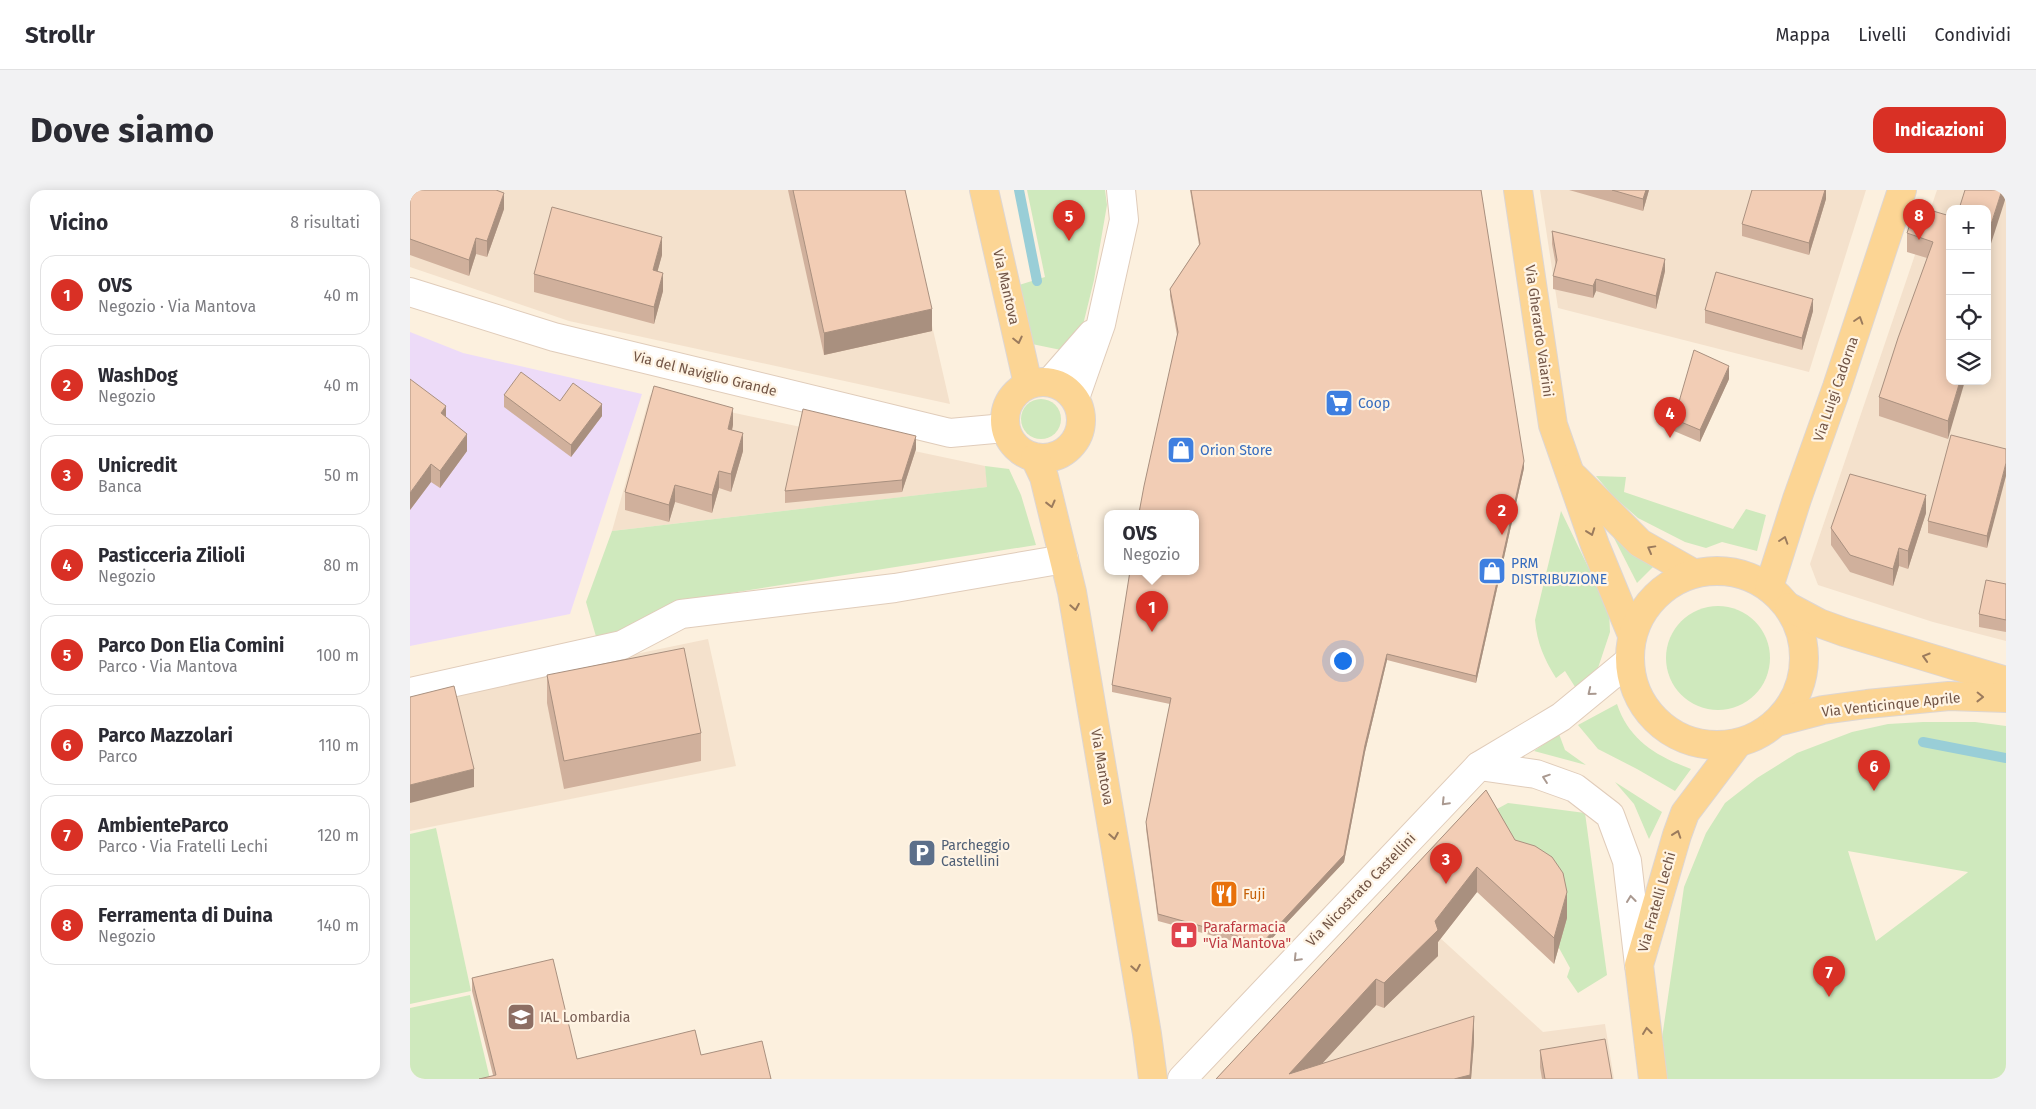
<!DOCTYPE html>
<html lang="it">
<meta charset="utf-8">
<style>
:root{--surface:#fff;--page:#f2f2f3;--text:#2b2b33;--muted:#7c7c81;--line:#e1e1e2;--accent:#d93025}
body{margin:0;font-family:"Fira Sans",sans-serif;background:var(--page);color:var(--text)}
.controls{position:absolute;right:15px;top:15px;display:grid;overflow:hidden;border-radius:10px;box-shadow:0 2px 12px #0003}
.controls button{width:45px;height:45px;display:grid;place-items:center;padding:0;border:0;border-bottom:1px solid var(--line);background:var(--surface);color:var(--text);font:25px sans-serif}
.you{position:absolute;left:932px;top:470px;width:18px;height:18px;margin:-12px;border:4px solid #fff;border-radius:50%;background:#1a73e8;box-shadow:0 0 0 8px #1a73e833}
.badge{display:grid;place-items:center;width:32px;height:32px;border-radius:50%;background:var(--accent);color:#fff;font-size:16px;font-weight:700}
.pin{position:absolute;translate:-50% -41px;filter:drop-shadow(0 1px 2px #0008)}
.pin::after{content:'';position:absolute;top:26px;width:18px;height:15px;background:inherit;clip-path:polygon(0 0,100% 0,50% 100%)}
.popup{position:absolute;left:694px;top:320px;width:95px;height:65px;box-sizing:border-box;display:grid;place-content:center;border-radius:10px;background:var(--surface);filter:drop-shadow(0 1px 4px #0005);font-size:16px;white-space:nowrap;color:var(--muted)}
.popup b{font-size:19px;color:var(--text)}
.popup::after{content:'';position:absolute;left:50%;top:100%;margin-left:-10px;border:10px solid transparent;border-top-color:var(--surface)}
.list{margin:0;padding:0;list-style:none}
h2{display:flex;justify-content:space-between;align-items:center;height:65px;margin:0;padding:0 20px;font-size:21px}
h2 small{font-size:16px;font-weight:400;color:var(--muted)}
.list li{display:grid;grid-template-columns:32px 1fr auto;gap:15px;align-items:center;box-sizing:border-box;height:80px;margin:0 10px 10px;padding:0 10px;border:1px solid var(--line);border-radius:15px}
.list b{display:block;font-size:19px;white-space:nowrap}
.list p{margin:0;font-size:16px;white-space:nowrap;color:var(--muted)}
.list em{font-size:16px;font-style:normal;color:var(--muted)}
.icon{flex:none;width:28px;height:28px;fill:none;stroke:currentColor;stroke-width:2;stroke-linecap:round;stroke-linejoin:round}
.map{position:relative;flex:none;width:1596px;height:889px;overflow:hidden;border-radius:15px}
header{display:flex;align-items:center;gap:30px;box-sizing:border-box;height:70px;padding:0 25px;background:var(--surface);border-bottom:1px solid var(--line)}
header strong{font-size:24px}
nav{display:flex;gap:28px;margin-inline-start:auto;font-size:18px}
.intro{display:flex;align-items:center;justify-content:space-between;box-sizing:border-box;height:120px;padding:0 30px}
h1{margin:0;font-size:35px}
.button{padding:12px 22px;border-radius:15px;background:var(--accent);color:#fff;font-size:18px;font-weight:700}
main{display:flex;gap:30px;padding:0 30px}
aside{flex:1;background:var(--surface);border-radius:15px;box-shadow:0 2px 12px #0003}
.map>svg:first-child{display:block}
</style>
<header>
<strong>Strollr</strong>
<nav><a>Mappa</a><a>Livelli</a><a>Condividi</a></nav>
</header>
<div class="intro"><h1>Dove siamo</h1><a class="button">Indicazioni</a></div>
<main>
<aside>
<h2>Vicino<small>8 risultati</small></h2>
<ul class="list">
<li><span class="badge">1</span><div><b>OVS</b><p>Negozio · Via Mantova</p></div><em>40 m</em></li>
<li><span class="badge">2</span><div><b>WashDog</b><p>Negozio</p></div><em>40 m</em></li>
<li><span class="badge">3</span><div><b>Unicredit</b><p>Banca</p></div><em>50 m</em></li>
<li><span class="badge">4</span><div><b>Pasticceria Zilioli</b><p>Negozio</p></div><em>80 m</em></li>
<li><span class="badge">5</span><div><b>Parco Don Elia Comini</b><p>Parco · Via Mantova</p></div><em>100 m</em></li>
<li><span class="badge">6</span><div><b>Parco Mazzolari</b><p>Parco</p></div><em>110 m</em></li>
<li><span class="badge">7</span><div><b>AmbienteParco</b><p>Parco · Via Fratelli Lechi</p></div><em>120 m</em></li>
<li><span class="badge">8</span><div><b>Ferramenta di Duina</b><p>Negozio</p></div><em>140 m</em></li>
</ul>
</aside>
<div class="map">
<svg width="1596" height="889" viewBox="0 0 1596 889">
<rect width="100%" height="100%" fill="#fcf0de"/>
<!-- residential -->
<g fill="#f4e1cc" fill-rule="evenodd">
<path d="M 0,0 L 491,0 L 540,214 L 159,131 L 0,77 Z"/>
<path d="M 1130,0 L 1456,0 L 1399,182 L 1148,118 Z"/>
<path d="M 1527,0 L 1596,0 L 1596,451 L 1523,432 L 1408,395 L 1400,374 ZM 1540,19 L 1577,19 L 1577,191 L 1540,191 Z"/>
<path d="M 240,205 L 575,276 L 578,297 L 202,341 Z"/>
<path d="M 298,449 L 326,576 L 0,641 L 0,511 Z"/>
<path d="M 993,714 L 1133,842 L 1195,834 L 1204,889 L 830,889 Z"/>
</g>
<!-- education -->
<path fill="#eddbf8" d="M 0,142 L 53,163 L 232,204 L 160,424 L 0,456 Z"/>
<!-- green -->
<g fill="#cfe9bd" fill-rule="evenodd">
<path d="M 617,0 L 695,0 L 697,15 L 684,90 L 672,139 L 651,160 L 622,154 L 609,95 L 635,87 Z"/>
<circle cx="631" cy="229" r="20"/>
<path d="M 575,276 L 599,279 L 611,305 L 626,355 L 270,411 L 210,442 L 187,450 L 176,412 L 202,341 L 577,297 Z"/>
<path d="M 1186,286 L 1216,287 L 1214,302 L 1323,339 L 1336,319 L 1356,325 L 1347,361 L 1312,352 L 1296,358 L 1275,352 L 1228,328 L 1203,306 Z"/>
<path d="M 1151,321 L 1199,420 L 1200,442 L 1186,484 L 1167,500 L 1155,481 L 1146,488 C 1134,469 1127,453 1125,430 Z"/>
<path d="M 1202,344 L 1244,376 L 1227,393 Z"/>
<circle cx="1308" cy="468" r="52"/>
<path d="M 1207,514 C 1219,550 1246,566 1281,579 L 1265,601 L 1227,579 L 1188,559 L 1168,535 Z"/>
<path d="M 1513,532 L 1565,532 L 1596,536 L 1596,889 L 1257,889 L 1252,848 L 1274,697 L 1296,643 L 1315,613 L 1347,588 L 1387,563 L 1442,542 L 1478,534 ZM 1438,661 L 1558,682 L 1557,683 L 1466,751 Z"/>
<path d="M 1149,544 L 1155,560 L 1176,575 L 1124,561 Z"/>
<path d="M 1205,592 L 1252,622 L 1239,649 L 1224,614 Z"/>
<path d="M 1098,613 L 1175,623 L 1197,785 L 1168,803 L 1157,787 L 1160,778 L 1076,625 Z"/>
<path d="M 26,638 L 61,801 L 0,814 L 0,644 Z"/>
<path d="M 60,805 L 80,889 L 0,889 L 0,818 Z"/>
</g>
<g fill="none" stroke-linecap="round" stroke-linejoin="round">
<!-- stream -->
<g stroke="#99ced7" stroke-width="10">
<path d="M 609,0 L 627,91"/>
<path d="M 1513,552 L 1596,568"/>
</g>
<defs>
<g id="minor">
<path d="M 0,102 L 144,147 L 540,243 L 595,238"/>
<path d="M 640,192 L 682,144"/>
<path d="M 665,208 L 691,134 L 694,120 L 714,30 L 711,0"/>
<path d="M 0,502 L 212,455 L 271,424 L 485,398 L 654,369"/>
<path d="M 1069,576 L 1126,584 L 1165,598 L 1200,625 L 1217,671 L 1229,775"/>
<path d="M 772,889 L 1069,576 L 1151,527 L 1219,471"/>
</g>
<g id="major">
<path d="M 574,0 L 618,194"/>
<path d="M 1108,0 L 1143,235 L 1185,355 L 1222,445"/>
<circle cx="633" cy="230" r="38"/>
<path d="M 625,268 L 634,287 L 662,402 L 737,844 L 743,889"/>
<path d="M 1164,287 L 1230,353 L 1283,383"/>
<circle cx="1307" cy="468" r="87"/>
<path d="M 1359,397 L 1387,309 L 1427,197 L 1492,0"/>
<path d="M 1379,417 L 1409,433 L 1434,442 L 1596,491"/>
<path d="M 1367,532 L 1413,520 L 1457,514 L 1539,506 L 1596,508"/>
<path d="M 1243,889 L 1229,775 L 1267,645 L 1275,623 L 1328,553"/>
</g>
</defs>
<!-- minor casing -->
<use href="#minor" stroke="#e0ccba" stroke-width="30"/>
<!-- major casing -->
<use href="#major" stroke="#ddd6d3" stroke-width="30"/>
<!-- minor -->
<use href="#minor" stroke="#fff" stroke-width="28"/>
<!-- major -->
<use href="#major" stroke="#fcd594" stroke-width="28"/>
</g>
<!-- wall -->
<g fill="#d0b09c">
<path d="M 0,0 L 94,19 L 77,67 L 66,64 L 59,86 L 0,65 Z"/>
<path d="M 378,0 L 495,0 L 522,141 L 414,165 Z"/>
<path d="M 780,0 L 1071,0 L 1114,278 L 1066,493 L 977,470 L 955,562 L 934,672 L 852,759 L 748,731 L 736,639 L 736,632 L 760,514 L 702,502 L 702,495 L 767,145 L 760,106 L 760,99 L 789,55 Z"/>
<path d="M 1159,0 L 1239,0 L 1233,21 Z"/>
<path d="M 1416,0 L 1416,9 L 1399,65 L 1332,46 L 1332,34 Z"/>
<path d="M 1540,26 L 1538,249 L 1469,226 L 1469,207 L 1517,68 L 1497,62 L 1497,43 Z"/>
<path d="M 1142,41 L 1255,81 L 1246,119 L 1186,101 L 1183,108 L 1143,99 L 1143,86 L 1146,76 L 1142,54 Z"/>
<path d="M 252,65 L 247,82 L 253,101 L 244,134 L 124,102 L 124,84 Z"/>
<path d="M 1295,120 L 1403,121 L 1392,160 L 1295,133 Z"/>
<path d="M 1319,189 L 1290,252 L 1264,241 L 1264,229 Z"/>
<path d="M 94,205 L 150,211 L 192,226 L 161,267 L 94,217 Z"/>
<path d="M 36,227 L 57,261 L 30,298 L 21,292 L 0,320 Z"/>
<path d="M 323,235 L 322,240 L 333,261 L 321,302 L 309,298 L 302,323 L 265,312 L 259,332 L 215,320 L 215,302 Z"/>
<path d="M 506,259 L 492,302 L 375,313 L 375,301 Z"/>
<path d="M 1596,259 L 1577,358 L 1518,343 L 1518,331 Z"/>
<path d="M 1516,323 L 1498,379 L 1489,376 L 1483,396 L 1440,382 L 1421,355 L 1421,338 Z"/>
<path d="M 1596,394 L 1596,442 L 1569,437 L 1569,424 Z"/>
<path d="M 137,485 L 291,543 L 291,571 L 154,599 L 137,513 Z"/>
<path d="M 1076,600 L 1105,650 L 1157,728 L 1144,774 L 1067,702 L 1028,752 L 1028,766 L 974,818 L 966,815 L 912,873 L 1064,852 L 1061,889 L 806,889 Z"/>
<path d="M 62,788 L 167,869 L 291,865 L 361,889 L 83,885 L 62,801 Z"/>
<path d="M 1130,860 L 1202,889 L 1132,889 L 1130,877 Z"/>
</g>
<!-- shaded-wall -->
<g fill="#a9907f">
<path d="M 1236,0 L 1239,0 L 1233,21 L 1233,9 Z"/>
<path d="M 1415,0 L 1416,0 L 1416,9 L 1399,65 L 1399,53 Z"/>
<path d="M 1592,0 L 1596,0 L 1596,7 L 1577,66 L 1577,47 Z"/>
<path d="M 94,3 L 94,19 L 77,67 L 77,51 Z"/>
<path d="M 252,47 L 252,65 L 243,98 L 243,80 Z"/>
<path d="M 66,48 L 66,64 L 59,86 L 59,70 Z"/>
<path d="M 1255,69 L 1255,81 L 1246,119 L 1246,106 Z"/>
<path d="M 253,83 L 253,101 L 244,134 L 244,117 Z"/>
<path d="M 1186,89 L 1186,101 L 1183,108 L 1183,96 Z"/>
<path d="M 1403,109 L 1403,121 L 1392,160 L 1392,148 Z"/>
<path d="M 522,119 L 522,141 L 414,165 L 414,143 Z"/>
<path d="M 1319,176 L 1319,189 L 1290,252 L 1290,240 Z"/>
<path d="M 1550,191 L 1555,191 L 1538,249 L 1538,231 Z"/>
<path d="M 192,214 L 192,226 L 161,267 L 161,255 Z"/>
<path d="M 36,216 L 36,233 L 31,223 Z"/>
<path d="M 323,218 L 323,235 L 318,257 L 318,239 Z"/>
<path d="M 333,243 L 333,261 L 321,302 L 321,284 Z"/>
<path d="M 57,244 L 57,261 L 30,298 L 30,281 Z"/>
<path d="M 506,246 L 506,259 L 492,302 L 492,290 Z"/>
<path d="M 1114,271 L 1114,278 L 1066,493 L 1066,486 Z"/>
<path d="M 1596,273 L 1596,286 L 1577,358 L 1577,346 Z"/>
<path d="M 21,274 L 21,292 L 0,320 L 0,303 Z"/>
<path d="M 309,281 L 309,298 L 302,323 L 302,305 Z"/>
<path d="M 265,295 L 265,312 L 259,332 L 259,315 Z"/>
<path d="M 1516,305 L 1516,323 L 1498,379 L 1498,361 Z"/>
<path d="M 1489,358 L 1489,376 L 1483,396 L 1483,379 Z"/>
<path d="M 977,464 L 977,470 L 955,562 L 934,672 L 852,759 L 852,753 L 955,555 Z"/>
<path d="M 64,579 L 64,597 L 0,613 L 0,595 Z"/>
<path d="M 1067,677 L 1067,702 L 1028,752 L 1028,766 L 974,818 L 974,793 L 1025,731 Z"/>
<path d="M 1157,702 L 1157,728 L 1144,774 L 1144,748 Z"/>
<path d="M 966,789 L 966,815 L 898,889 L 879,884 Z"/>
<path d="M 1064,826 L 1064,852 L 1061,889 L 1044,889 Z"/>
</g>
<!-- building -->
<g fill="#f2cdb5" stroke="#a9907f">
<path d="M 0,0 L 86,0 L 94,3 L 77,51 L 66,48 L 59,70 L 0,49 Z"/>
<path d="M 383,0 L 495,0 L 522,119 L 414,143 Z"/>
<path d="M 781,0 L 1071,0 L 1114,271 L 1066,486 L 977,464 L 955,555 L 934,665 L 852,753 L 748,724 L 736,632 L 761,508 L 702,495 L 720,381 L 786,381 L 786,323 L 729,323 L 734,296 L 768,142 L 760,99 L 790,54 Z"/>
<path d="M 1202,0 L 1236,0 L 1233,9 Z"/>
<path d="M 1342,0 L 1415,0 L 1399,53 L 1332,34 Z"/>
<path d="M 1555,0 L 1592,0 L 1577,47 L 1577,19 L 1549,19 Z"/>
<path d="M 1506,16 L 1540,26 L 1540,191 L 1550,191 L 1538,231 L 1469,207 L 1488,148 L 1523,52 L 1497,43 Z"/>
<path d="M 142,17 L 252,47 L 243,80 L 253,83 L 244,117 L 124,84 Z"/>
<path d="M 1142,41 L 1255,69 L 1246,106 L 1186,89 L 1183,96 L 1143,86 L 1147,70 Z"/>
<path d="M 1306,82 L 1403,109 L 1392,148 L 1295,120 Z"/>
<path d="M 1284,160 L 1319,176 L 1290,240 L 1264,229 Z"/>
<path d="M 111,182 L 150,211 L 163,193 L 192,214 L 161,255 L 94,205 Z"/>
<path d="M 0,189 L 36,216 L 31,223 L 57,244 L 30,281 L 21,274 L 0,303 Z"/>
<path d="M 244,196 L 323,218 L 318,239 L 333,243 L 321,284 L 309,281 L 302,305 L 265,295 L 259,315 L 215,302 Z"/>
<path d="M 393,219 L 506,246 L 492,290 L 375,301 Z"/>
<path d="M 1541,245 L 1596,259 L 1596,273 L 1577,346 L 1518,331 Z"/>
<path d="M 1440,284 L 1516,305 L 1498,361 L 1489,358 L 1483,379 L 1440,365 L 1421,338 Z"/>
<path d="M 1576,390 L 1596,394 L 1596,430 L 1569,424 Z"/>
<path d="M 274,458 L 291,543 L 154,571 L 137,485 Z"/>
<path d="M 44,496 L 64,579 L 0,595 L 0,507 Z"/>
<path d="M 1076,600 L 1105,650 L 1125,656 L 1142,667 L 1153,683 L 1157,702 L 1144,748 L 1067,677 L 1025,731 L 1028,740 L 974,793 L 966,789 L 879,884 L 1064,826 L 1060,885 L 1044,889 L 806,889 Z"/>
<path d="M 143,769 L 167,869 L 285,840 L 291,865 L 352,851 L 361,889 L 69,889 L 86,885 L 62,788 Z"/>
<path d="M 1195,849 L 1202,889 L 1135,889 L 1130,860 Z"/>
</g>
<!-- one-way arrows -->
<defs><path id="oneway-chevron" d="M-2-3.5L2.5 0L-2 3.5" fill="none" stroke-width="1.6" stroke-linecap="round" stroke-linejoin="round" transform="scale(1.25)"/></defs>
<g stroke="#9b7b5d">
<use href="#oneway-chevron" transform="translate(1449 130) rotate(-72)"/>
<use href="#oneway-chevron" transform="translate(608 150) rotate(77)"/>
<use href="#oneway-chevron" transform="translate(641 314) rotate(76)"/>
<use href="#oneway-chevron" transform="translate(1181 342) rotate(70)"/>
<use href="#oneway-chevron" transform="translate(1374 350) rotate(-72)"/>
<use href="#oneway-chevron" transform="translate(1241 359) rotate(-151)"/>
<use href="#oneway-chevron" transform="translate(665 417) rotate(80)"/>
<use href="#oneway-chevron" transform="translate(1516 467) rotate(-163)"/>
<use href="#oneway-chevron" transform="translate(1570 507) rotate(1)"/>
<use href="#oneway-chevron" transform="translate(1267 644) rotate(-71)"/>
<use href="#oneway-chevron" transform="translate(704 646) rotate(80)"/>
<use href="#oneway-chevron" transform="translate(726 778) rotate(80)"/>
<use href="#oneway-chevron" transform="translate(1237 841) rotate(-97)"/>
</g>
<g stroke="#aa9990">
<use href="#oneway-chevron" transform="translate(1181 502) rotate(141)"/>
<use href="#oneway-chevron" transform="translate(1136 588) rotate(-161)"/>
<use href="#oneway-chevron" transform="translate(1035 612) rotate(134)"/>
<use href="#oneway-chevron" transform="translate(1221 709) rotate(-97)"/>
<use href="#oneway-chevron" transform="translate(887 768) rotate(134)"/>
</g>
<!-- icons -->
<defs>
<symbol id="supermarket-square" viewBox="-11 -11 22 22"><rect x="-9" y="-9" width="18" height="18" rx="4" fill="#3f7fe0" stroke="#fff4e4"/><path d="M-6-5.5h2.5l.6 2H6L4.5 2H-2.5L-4.4-4H-6ZM-1.5 3.2a1.3 1.3 0 1 0 .1 0ZM3 3.2a1.3 1.3 0 1 0 .1 0Z" fill="#fff"/></symbol>
<symbol id="shop-square" viewBox="-11 -11 22 22"><rect x="-9" y="-9" width="18" height="18" rx="4" fill="#3f7fe0" stroke="#fff4e4"/><path d="M-5-2.5h2.3a2.7 3.5 0 0 1 5.4 0H5L5.5 6h-11ZM-1.5-2.5h3a1.5 2.3 0 0 0-3 0Z" fill="#fff"/></symbol>
<symbol id="parking-square" viewBox="-11 -11 22 22"><rect x="-9" y="-9" width="18" height="18" rx="4" fill="#5c6f8a" stroke="#fff4e4"/><path d="M-3.5-5.5H1a3.5 3.5 0 0 1 0 7H-1V5.5H-3.5ZM-1-3.4V-.6H.8a1.4 1.4 0 0 0 0-2.8Z" fill="#fff"/></symbol>
<symbol id="restaurant-square" viewBox="-11 -11 22 22"><rect x="-9" y="-9" width="18" height="18" rx="4" fill="#e8710a" stroke="#fff4e4"/><path d="M-5-6h1v4h1v-4h1v4h1v-4h1v5L-1.5 .5V6h-2V.5L-5-1ZM5-6V6H3V1.5H1.5Q1.5-4 5-6Z" fill="#fff"/></symbol>
<symbol id="pharmacy-square" viewBox="-11 -11 22 22"><rect x="-9" y="-9" width="18" height="18" rx="4" fill="#e0444e" stroke="#fff4e4"/><path d="M-2-6h4v4h4v4h-4v4h-4v-4h-4v-4h4Z" fill="#fff"/></symbol>
<symbol id="school-square" viewBox="-11 -11 22 22"><rect x="-9" y="-9" width="18" height="18" rx="4" fill="#8d6e63" stroke="#fff4e4"/><path d="M0-5L7-2L0 1L-7-2ZM-4 1L0 2.5L4 1V4Q0 6-4 4Z" fill="#fff"/></symbol>
</defs>
<g fill-rule="evenodd">
<use href="#supermarket-square" x="913" y="197" width="32" height="32"/>
<use href="#shop-square" x="755" y="244" width="32" height="32"/>
<use href="#shop-square" x="1066" y="365" width="32" height="32"/>
<use href="#parking-square" x="496" y="647" width="32" height="32"/>
<use href="#restaurant-square" x="798" y="688" width="32" height="32"/>
<use href="#pharmacy-square" x="758" y="729" width="32" height="32"/>
<use href="#school-square" x="95" y="811" width="32" height="32"/>
</g>
<g text-anchor="middle" dominant-baseline="central" stroke-width="4.5" stroke-linejoin="round" paint-order="stroke">
<!-- street labels -->
<g font-size="14" fill="#725546" stroke="#fff4e4">
<text transform="translate(596 97) rotate(77)">Via Mantova</text>
<text transform="translate(1129 141) rotate(82)">Via Gherardo Vaiarini</text>
<text transform="translate(295 184) rotate(14)">Via del Naviglio Grande</text>
<text transform="translate(1426 199) rotate(-71)">Via Luigi Cadorna</text>
<text transform="translate(1481 515) rotate(-6)">Via Venticinque Aprile</text>
<text transform="translate(692 577) rotate(80)">Via Mantova</text>
<text transform="translate(951 700) rotate(-46)">Via Nicostrato Castellini</text>
<text transform="translate(1247 712) rotate(-74)">Via Fratelli Lechi</text>
</g>
<!-- shop labels -->
<g font-size="14" fill="#366cbe" stroke="#fff4e4" text-anchor="start">
<text x="948" y="213">Coop</text>
<text x="790" y="260">Orion Store</text>
<text x="1101" y="373">PRM<tspan x="1101" dy="16">DISTRIBUZIONE</tspan></text>
</g>
<!-- service labels -->
<g font-size="14" fill="#4e5e75" stroke="#fff4e4" text-anchor="start">
<text x="531" y="655">Parcheggio<tspan x="531" dy="16">Castellini</tspan></text>
</g>
<!-- food labels -->
<g font-size="14" fill="#c56008" stroke="#fff4e4" text-anchor="start">
<text x="833" y="704">Fuji</text>
</g>
<!-- health labels -->
<g font-size="14" fill="#be3a42" stroke="#fff4e4" text-anchor="start">
<text x="793" y="737">Parafarmacia<tspan x="793" dy="16">"Via Mantova"</tspan></text>
</g>
<!-- education labels -->
<g font-size="14" fill="#785e54" stroke="#fff4e4" text-anchor="start">
<text x="130" y="827">IAL Lombardia</text>
</g>
</g>
</svg>
<div class="controls">
<button>+</button>
<button>−</button>
<button><svg class="icon" aria-label="locate" viewBox="0 0 24 24"><circle cx="12" cy="12" r="6"/><path d="M12 2v4M12 18v4M2 12h4M18 12h4"/></svg></button>
<button><svg class="icon" aria-label="layers" viewBox="0 0 24 24"><path d="M12 4l9 5-9 5-9-5zM3 14l9 5 9-5"/></svg></button>
</div>
<div class="you"></div>
<div class="pin badge" style="left:742px;top:442px">1</div>
<div class="popup"><b>OVS</b>Negozio</div>
<div class="pin badge" style="left:1092px;top:345px">2</div>
<div class="pin badge" style="left:1036px;top:694px">3</div>
<div class="pin badge" style="left:1260px;top:248px">4</div>
<div class="pin badge" style="left:659px;top:51px">5</div>
<div class="pin badge" style="left:1464px;top:601px">6</div>
<div class="pin badge" style="left:1419px;top:807px">7</div>
<div class="pin badge" style="left:1509px;top:50px">8</div>
</div>
</main>
